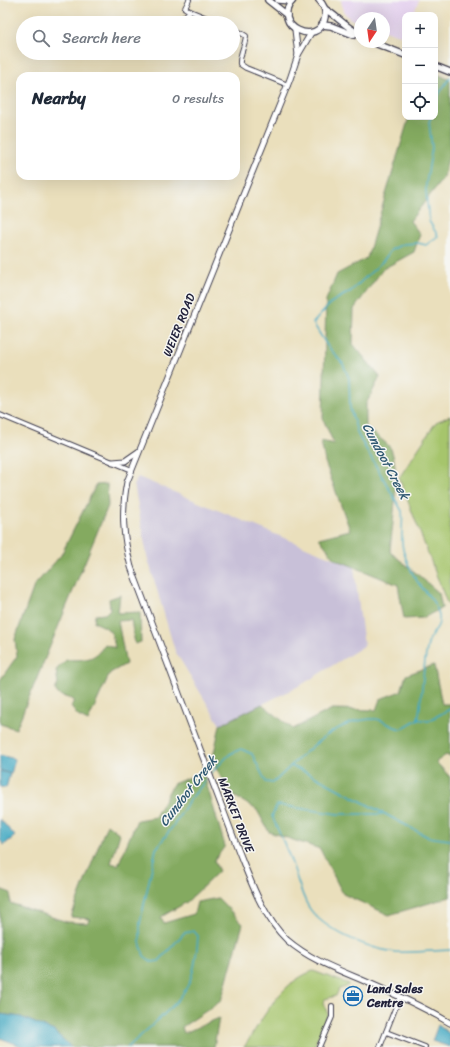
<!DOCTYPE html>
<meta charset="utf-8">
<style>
:root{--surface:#fff;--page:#f6f6f7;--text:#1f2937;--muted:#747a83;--line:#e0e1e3}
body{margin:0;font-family:Sriracha,sans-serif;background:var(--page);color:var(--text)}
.controls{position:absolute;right:12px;top:12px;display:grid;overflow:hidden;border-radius:8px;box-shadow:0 4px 16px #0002}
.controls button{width:36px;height:36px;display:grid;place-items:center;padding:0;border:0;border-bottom:1px solid var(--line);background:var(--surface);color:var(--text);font:20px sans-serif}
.compass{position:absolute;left:354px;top:12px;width:36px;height:36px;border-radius:50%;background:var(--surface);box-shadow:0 4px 16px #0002;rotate:193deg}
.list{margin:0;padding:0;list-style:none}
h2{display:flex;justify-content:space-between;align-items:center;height:52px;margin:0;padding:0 16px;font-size:17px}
h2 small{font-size:13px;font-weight:400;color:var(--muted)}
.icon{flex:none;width:22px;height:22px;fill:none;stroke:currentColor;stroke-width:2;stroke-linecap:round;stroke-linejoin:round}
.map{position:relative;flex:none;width:450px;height:1047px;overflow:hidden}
.search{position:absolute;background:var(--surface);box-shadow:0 4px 16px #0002;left:16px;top:16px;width:224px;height:44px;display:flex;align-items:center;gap:10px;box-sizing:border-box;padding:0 14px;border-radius:22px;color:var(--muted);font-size:15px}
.panel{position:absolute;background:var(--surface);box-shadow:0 4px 16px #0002;left:16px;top:72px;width:224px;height:108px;border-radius:12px}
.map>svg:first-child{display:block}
</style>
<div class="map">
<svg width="450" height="1047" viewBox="0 0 450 1047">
<rect width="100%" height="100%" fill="#f6f6f2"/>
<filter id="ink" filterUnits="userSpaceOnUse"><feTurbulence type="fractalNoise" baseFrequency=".025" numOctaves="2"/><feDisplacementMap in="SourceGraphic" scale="8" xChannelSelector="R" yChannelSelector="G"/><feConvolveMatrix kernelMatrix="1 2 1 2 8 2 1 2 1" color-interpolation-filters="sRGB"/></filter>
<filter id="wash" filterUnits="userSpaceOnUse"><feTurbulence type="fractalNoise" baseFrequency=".012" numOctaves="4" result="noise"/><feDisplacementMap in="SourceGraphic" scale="16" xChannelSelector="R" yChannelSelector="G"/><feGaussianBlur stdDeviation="0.9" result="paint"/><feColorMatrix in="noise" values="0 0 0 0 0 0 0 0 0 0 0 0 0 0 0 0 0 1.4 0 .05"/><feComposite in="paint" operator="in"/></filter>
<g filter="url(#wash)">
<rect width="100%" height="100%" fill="#eadfbc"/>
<!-- built -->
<path fill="#e6d3f0" d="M 341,0 L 419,0 L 413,15 L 405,15 L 405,36 L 384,31 L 384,18 L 360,18 L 360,24 L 349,18 L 343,11 Z"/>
<!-- industrial -->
<path fill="#c8c0d8" d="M 138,477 L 354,567 L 364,646 L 301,685 L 220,725 L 175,651 L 147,556 L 134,484 Z"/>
<!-- green -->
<g fill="#a6c56c" stroke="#647454">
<path d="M 450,416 L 450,604 L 447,603 L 399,478 L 436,422 Z"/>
<path d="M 313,971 L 349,984 L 346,987 L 339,989 L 336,996 L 325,999 L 323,1003 L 328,1014 L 314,1047 L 244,1047 C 263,1019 279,983 313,971 Z"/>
</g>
<!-- forest -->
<g fill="#84aa60" stroke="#53664e">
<path d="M 435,73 L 450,80 L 450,149 L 444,177 L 410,221 L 420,234 L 414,252 L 383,269 L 354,309 L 353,344 L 380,377 L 366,404 L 366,427 C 371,432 388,443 391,449 C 401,473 392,526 390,552 L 416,573 L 439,593 L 442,608 L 423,618 L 404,619 L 398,585 L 335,559 L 319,538 L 350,530 L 325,462 L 321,441 L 334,444 L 323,419 L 326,300 L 337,274 L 367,258 L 409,117 L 435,117 Z"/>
<path d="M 107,484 L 108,506 L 16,729 L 0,724 L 0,680 L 17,656 L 15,639 L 34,586 L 61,555 L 96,485 Z"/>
<path d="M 120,595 L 118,613 L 140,612 L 141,642 L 135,644 L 131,620 L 118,621 L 126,664 L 110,673 L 88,721 L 78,716 L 71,707 L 74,700 L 59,695 L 55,690 L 58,684 L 56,670 L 66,660 C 84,659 94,662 105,644 L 115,648 C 112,630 110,629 94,622 L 95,615 L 105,614 L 110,609 L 109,599 Z"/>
<path d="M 434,665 L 442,704 L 450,704 L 450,757 L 446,755 L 436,762 L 450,777 L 450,897 L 389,915 L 343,894 L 320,849 L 269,832 L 257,810 L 234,796 L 212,762 L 220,725 L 262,704 L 293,729 L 332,709 L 376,710 L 380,699 L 401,691 L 406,675 Z"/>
<path d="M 203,772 L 225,846 L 214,861 L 219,871 L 187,902 L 161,917 L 164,923 L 194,914 L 197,902 L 218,898 L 243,924 L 221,1001 L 182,1027 L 184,1033 L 219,1018 L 214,1047 L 71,1047 L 54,1031 L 21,1017 L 0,1014 L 0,889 L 11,893 L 10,903 L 67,922 L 87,923 L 90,919 L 71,917 L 107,824 L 120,834 L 111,863 L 118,865 L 137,820 L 155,817 L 173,784 Z"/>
</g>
<!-- water -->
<g fill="#42a9c2" stroke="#32667e">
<path d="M 0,755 L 15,759 L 11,774 L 0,770 Z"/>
<path d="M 0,771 L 10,774 L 6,788 L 0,787 Z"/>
<path d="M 0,819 L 15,836 L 4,845 L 0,840 Z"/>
<path d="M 0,1014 L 21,1017 L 54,1031 L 71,1047 L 24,1047 L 0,1038 Z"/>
<path d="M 438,1025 L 450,1034 L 450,1047 L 432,1041 Z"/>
</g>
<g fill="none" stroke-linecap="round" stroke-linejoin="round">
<!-- stream -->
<g stroke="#42a9c2" stroke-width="1.5">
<path d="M 435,105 L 439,94 L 450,77"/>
<path d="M 418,719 L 428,721 L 450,709"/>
<path d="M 291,766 L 310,774 L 428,837 L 450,840"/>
<path d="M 211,773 L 230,754 L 241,749 L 252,754 L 266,782 L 273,783 C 301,757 333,718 376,719 C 381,719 393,728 401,729 L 418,719 C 423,694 422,669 428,644 C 430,633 441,628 439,617 C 438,604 424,591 417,581 C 412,573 407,562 404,553 C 399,539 404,525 402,511 L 358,435 L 350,408 L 349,378 L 343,364 L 326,344 L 313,323 L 332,302 L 351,291 L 383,261 L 391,250 L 403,244 L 418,243 L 426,245 L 438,236 L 429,221 L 426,192 L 426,184 L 432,148 L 429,122 L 431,117"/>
<path d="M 382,814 L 338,814 L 277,805 L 272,816 C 278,831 286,846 291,861 C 297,876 300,892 308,906 C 322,930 369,949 395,952 C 413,953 432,951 450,950"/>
<path d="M 128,1047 C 145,1031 176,1007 187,987 C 194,974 197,952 198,936 L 194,931 L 184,933 L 159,961 L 152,962 L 144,956 L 140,942 L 140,923 L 156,849 L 173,826 L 189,801 L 209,776"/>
</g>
</g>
</g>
<g filter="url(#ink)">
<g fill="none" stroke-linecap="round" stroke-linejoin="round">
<defs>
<g id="minor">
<path d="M 189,0 L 185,8 L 190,11"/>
<path d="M 180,21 L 190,11 L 219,23"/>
<path d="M 233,28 L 246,36 C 245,46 239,55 240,64 L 246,68 L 288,85"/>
<path d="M 0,415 L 132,470"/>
<path d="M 386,1032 L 425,1047"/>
<path d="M 319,1047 L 332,1017 L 332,1006"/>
<path d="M 380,1047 L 400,996"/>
</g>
<g id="tertiary">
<path d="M 295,30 L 298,55"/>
<path d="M 311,33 L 298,55 L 290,79 L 127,482 C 121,513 123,536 131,567 L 239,852 C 251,882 263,917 287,940 C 309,959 336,969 362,980 C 392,993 422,1006 450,1023"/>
<path d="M 113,462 L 125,461 L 138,452"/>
</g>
<g id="secondary">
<path d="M 268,0 L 287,15"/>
<path d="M 278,0 L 292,1"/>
<path d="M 293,0 C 269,26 320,49 325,17 C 326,11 324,5 319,0"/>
<path d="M 325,9 C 338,17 345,27 360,34"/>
<path d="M 322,25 L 331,26 L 354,35"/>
<path d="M 372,42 L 405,55"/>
<path d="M 435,66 L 450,72"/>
</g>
</defs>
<!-- minor casing -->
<use href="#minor" stroke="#403e4e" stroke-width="6"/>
<!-- tertiary casing -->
<use href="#tertiary" stroke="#403e4e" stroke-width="7"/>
<!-- secondary casing -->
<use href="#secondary" stroke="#403e4e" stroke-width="8"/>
<!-- minor -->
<use href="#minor" stroke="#fff" stroke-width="4"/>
<!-- tertiary -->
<use href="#tertiary" stroke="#fff" stroke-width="5"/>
<!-- secondary -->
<use href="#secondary" stroke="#fff" stroke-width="5.5"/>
</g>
</g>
<!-- icons -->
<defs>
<symbol id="office-ring" viewBox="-11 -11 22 22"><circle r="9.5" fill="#f6f6f2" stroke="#1f6fb2" stroke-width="1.5"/><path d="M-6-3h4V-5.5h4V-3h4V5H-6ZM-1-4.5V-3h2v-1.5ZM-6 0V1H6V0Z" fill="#1f6fb2"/></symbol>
</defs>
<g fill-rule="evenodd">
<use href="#office-ring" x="342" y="985" width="22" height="22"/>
</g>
<g text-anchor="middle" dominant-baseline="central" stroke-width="3" stroke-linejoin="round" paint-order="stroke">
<!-- street labels -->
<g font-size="12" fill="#22223b" stroke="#f6f6f2">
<text transform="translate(179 325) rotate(-68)">WEIER ROAD</text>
<text transform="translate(236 815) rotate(69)">MARKET DRIVE</text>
</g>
<!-- poi labels -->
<g font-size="12" font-weight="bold" fill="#22223b" stroke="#f6f6f2" text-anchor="start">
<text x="367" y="989">Land Sales<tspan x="367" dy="14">Centre</tspan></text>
</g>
<!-- water labels -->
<g font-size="13" font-style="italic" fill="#2f5871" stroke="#f6f6f2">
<text transform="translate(386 461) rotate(62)">Cundoot Creek</text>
<text transform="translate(188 791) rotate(-52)">Cundoot Creek</text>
</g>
</g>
</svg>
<div class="controls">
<button>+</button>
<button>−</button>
<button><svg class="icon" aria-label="locate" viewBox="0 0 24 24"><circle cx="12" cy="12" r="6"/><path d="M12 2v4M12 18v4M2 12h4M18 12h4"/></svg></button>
</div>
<svg class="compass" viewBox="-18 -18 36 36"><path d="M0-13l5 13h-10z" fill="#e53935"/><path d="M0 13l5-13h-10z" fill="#747a83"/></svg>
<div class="search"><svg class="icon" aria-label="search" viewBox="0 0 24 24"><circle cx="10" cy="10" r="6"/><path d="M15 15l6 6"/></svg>Search here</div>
<section class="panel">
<h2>Nearby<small>0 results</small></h2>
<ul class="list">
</ul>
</section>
</div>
